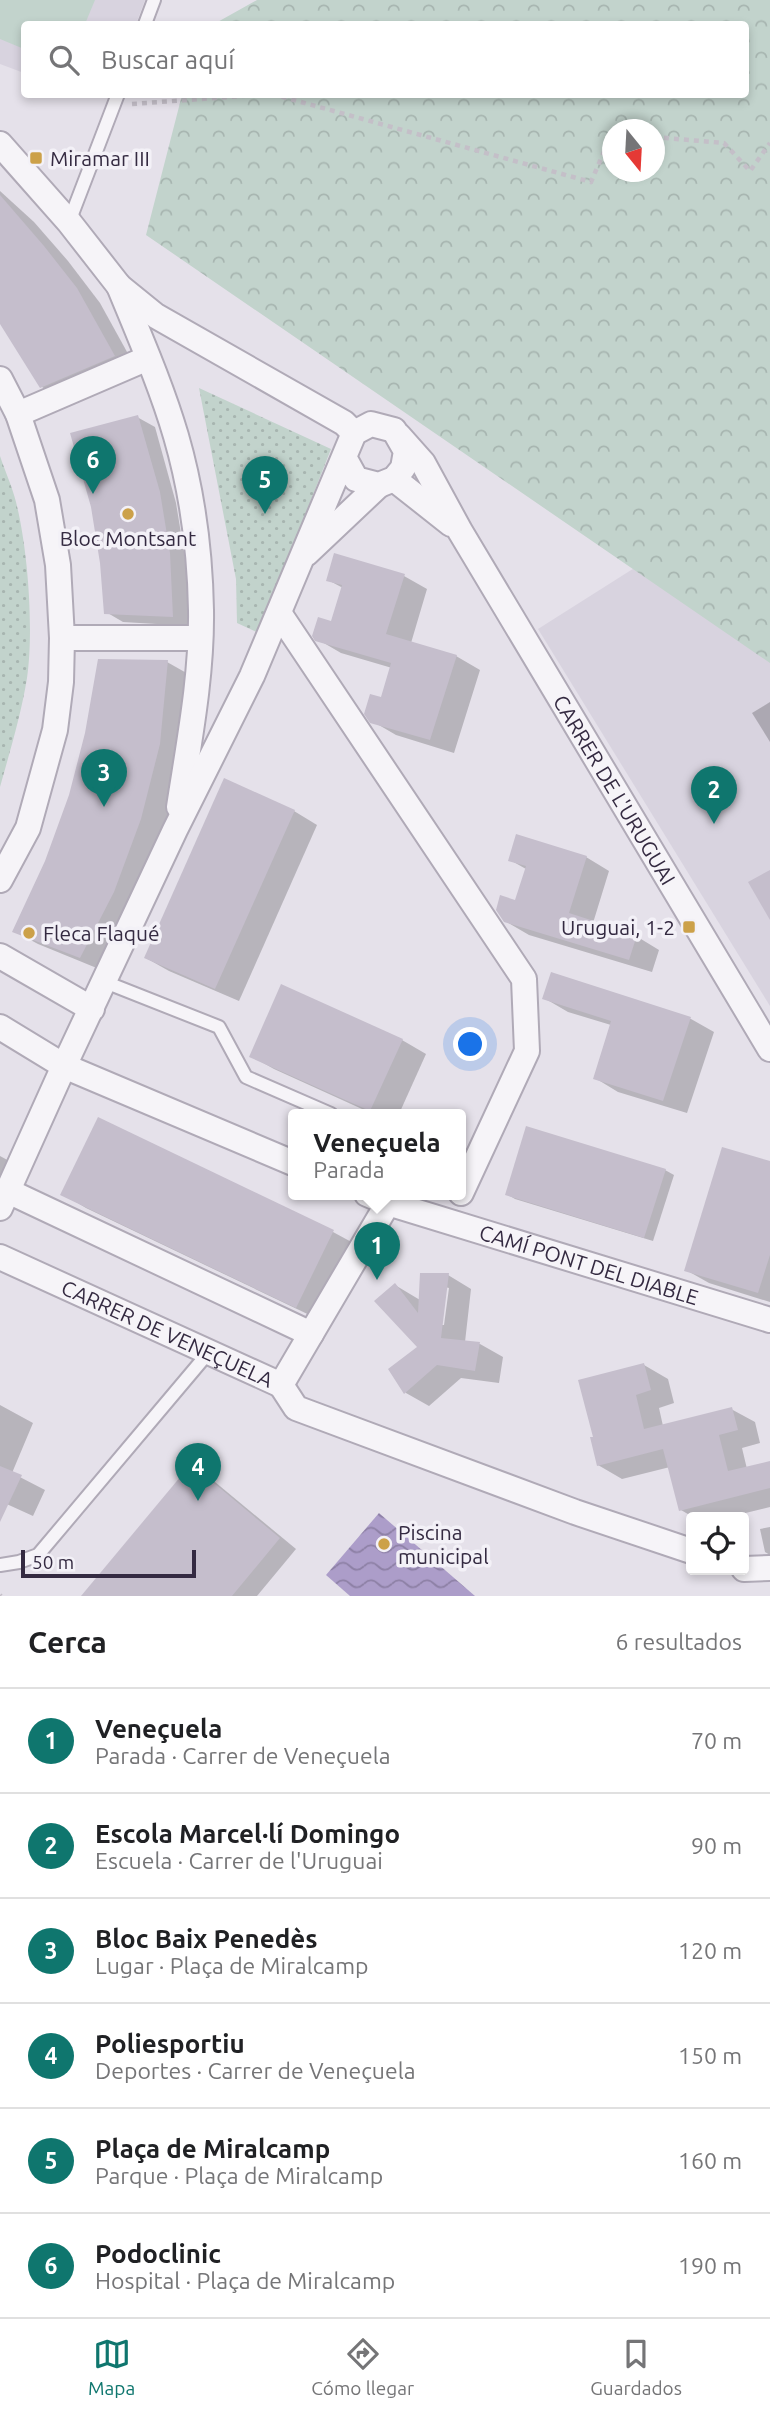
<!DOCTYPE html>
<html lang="es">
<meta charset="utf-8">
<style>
:root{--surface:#fff;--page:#f6f6f6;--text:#202124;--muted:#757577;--line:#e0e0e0;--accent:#0f766e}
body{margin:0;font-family:Ubuntu,sans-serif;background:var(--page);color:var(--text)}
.controls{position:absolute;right:21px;bottom:21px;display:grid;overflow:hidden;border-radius:7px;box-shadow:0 4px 10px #0003}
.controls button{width:63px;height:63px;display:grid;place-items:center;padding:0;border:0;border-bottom:2px solid var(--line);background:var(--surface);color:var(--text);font:35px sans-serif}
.compass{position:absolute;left:602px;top:119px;width:63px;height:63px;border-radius:50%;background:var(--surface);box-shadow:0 4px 10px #0003;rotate:162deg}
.scale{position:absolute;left:21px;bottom:18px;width:175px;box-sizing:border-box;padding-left:7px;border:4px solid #342a41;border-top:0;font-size:19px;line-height:24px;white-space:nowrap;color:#342a41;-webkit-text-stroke:5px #f3f1f7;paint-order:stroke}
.you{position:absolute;left:471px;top:1045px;width:24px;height:24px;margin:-18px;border:5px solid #fff;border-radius:50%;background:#1a73e8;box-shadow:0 0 0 10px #1a73e833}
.badge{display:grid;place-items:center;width:46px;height:46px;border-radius:50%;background:var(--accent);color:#fff;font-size:23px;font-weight:700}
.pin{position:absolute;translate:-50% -58px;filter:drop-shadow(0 2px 4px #0008)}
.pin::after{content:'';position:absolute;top:37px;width:24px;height:21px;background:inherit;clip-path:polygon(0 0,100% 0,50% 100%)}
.popup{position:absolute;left:288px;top:1109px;width:178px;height:91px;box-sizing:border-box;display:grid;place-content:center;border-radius:7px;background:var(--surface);filter:drop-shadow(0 2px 5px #0005);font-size:23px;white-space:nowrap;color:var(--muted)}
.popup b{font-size:26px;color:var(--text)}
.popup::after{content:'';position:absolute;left:50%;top:100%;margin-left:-14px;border:14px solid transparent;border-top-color:var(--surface)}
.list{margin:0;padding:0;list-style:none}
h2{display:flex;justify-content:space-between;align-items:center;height:91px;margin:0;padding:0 28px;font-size:30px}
h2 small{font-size:23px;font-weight:400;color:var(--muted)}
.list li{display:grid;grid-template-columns:46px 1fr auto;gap:21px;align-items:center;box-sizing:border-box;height:105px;padding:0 28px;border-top:2px solid var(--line)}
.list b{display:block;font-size:26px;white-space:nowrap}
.list p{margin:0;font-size:23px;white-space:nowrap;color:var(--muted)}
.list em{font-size:23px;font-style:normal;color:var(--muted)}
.icon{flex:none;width:38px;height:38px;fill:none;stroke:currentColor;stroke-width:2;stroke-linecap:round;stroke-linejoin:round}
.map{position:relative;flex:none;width:770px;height:1596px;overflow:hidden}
.search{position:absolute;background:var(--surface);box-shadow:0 4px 10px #0003;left:21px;right:21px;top:21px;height:77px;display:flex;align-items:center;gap:18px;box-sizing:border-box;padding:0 24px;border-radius:7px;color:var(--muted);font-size:26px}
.sheet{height:721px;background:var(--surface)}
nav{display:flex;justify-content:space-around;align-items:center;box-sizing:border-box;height:98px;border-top:2px solid var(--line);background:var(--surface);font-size:19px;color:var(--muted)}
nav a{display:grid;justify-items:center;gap:4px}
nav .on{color:var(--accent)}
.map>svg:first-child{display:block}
</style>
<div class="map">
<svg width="770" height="1596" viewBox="0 0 770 1596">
<defs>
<pattern id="forest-crowns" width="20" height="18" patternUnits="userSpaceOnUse" patternTransform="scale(1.75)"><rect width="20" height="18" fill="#c2d3cc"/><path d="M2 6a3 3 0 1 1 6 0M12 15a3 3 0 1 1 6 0" fill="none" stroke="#a7b5b0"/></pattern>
<pattern id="park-dots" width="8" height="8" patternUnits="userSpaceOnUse" patternTransform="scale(1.75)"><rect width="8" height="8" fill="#c2d3cc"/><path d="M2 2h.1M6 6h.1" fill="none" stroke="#a7b5b0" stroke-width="1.8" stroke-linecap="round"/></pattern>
<pattern id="water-waves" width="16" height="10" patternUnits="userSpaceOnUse" patternTransform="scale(1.75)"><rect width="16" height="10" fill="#ac9dc9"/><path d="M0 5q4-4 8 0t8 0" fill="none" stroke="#8d80a5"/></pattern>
</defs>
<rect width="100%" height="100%" fill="#e5e1ea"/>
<!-- built -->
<g fill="#d8d3df">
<path d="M 0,0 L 145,0 L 136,24 L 24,24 L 24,73 L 0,64 Z"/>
<path d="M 658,553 L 770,641 L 770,1006 L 538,629 Z"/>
</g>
<!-- forest -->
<path fill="url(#forest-crowns)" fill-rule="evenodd" d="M 257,0 L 770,0 L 770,663 L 146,235 L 182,95 L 746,94 L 746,24 L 214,24 ZM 612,130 L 654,130 L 654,172 L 612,172 Z"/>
<!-- park -->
<g fill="url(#park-dots)">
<path d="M 199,388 L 331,449 L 259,633 L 237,623 L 236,579 Z"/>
<path d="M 0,456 C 5,471 12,486 16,502 C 28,549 34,630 27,678 C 21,715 10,751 0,787 Z"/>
</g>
<!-- pitch -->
<path fill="#c2d3cc" d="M 0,0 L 95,0 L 85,24 L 24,24 L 24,49 L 0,39 Z"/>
<!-- water -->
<path fill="url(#water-waves)" d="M 379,1513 L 475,1596 L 350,1596 L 326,1575 Z"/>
<!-- shadow -->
<g fill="#0003" fill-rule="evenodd">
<path d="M 0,191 L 34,222 L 68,261 L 100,303 L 137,370 L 65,401 L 42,387 L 0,321 Z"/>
<path d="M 137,417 L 155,427 L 176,503 L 186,564 L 190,626 L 123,622 L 106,612 Z"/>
<path d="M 404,576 L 427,589 L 411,643 L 456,656 L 480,670 L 454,753 L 396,735 L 372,721 L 383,700 L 392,668 L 341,653 L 317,639 L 332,623 L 343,588 L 328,580 Z"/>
<path d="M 167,662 L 190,675 L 183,758 L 164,832 L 104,971 L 38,944 L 14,931 Z"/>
<path d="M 770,702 L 770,742 L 752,713 Z"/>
<path d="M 294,811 L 317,825 L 239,1001 L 169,971 L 146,958 Z"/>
<path d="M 586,857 L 609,871 L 593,923 L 636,936 L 659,950 L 652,972 L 529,935 L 505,921 L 516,902 L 526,869 L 510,860 Z"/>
<path d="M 552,974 L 691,1019 L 714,1032 L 687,1113 L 618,1092 L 595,1078 L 611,1025 L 568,1012 L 544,998 Z"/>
<path d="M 402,1040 L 426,1054 L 399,1114 L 373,1114 L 274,1069 L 251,1056 Z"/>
<path d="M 99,1119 L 333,1232 L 357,1245 L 320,1320 L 86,1208 L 63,1194 Z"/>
<path d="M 0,1156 L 22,1168 L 0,1214 Z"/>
<path d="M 770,1163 L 770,1302 L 709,1283 L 686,1270 Z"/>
<path d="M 665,1170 L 674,1175 L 653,1241 L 515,1199 L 507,1194 Z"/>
<path d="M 448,1275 L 471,1289 L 465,1342 L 480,1344 L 503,1357 L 499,1383 L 461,1378 L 429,1406 L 406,1393 L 391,1370 L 420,1347 L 395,1285 L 420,1300 ZM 445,1287 L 449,1288 L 444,1325 L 442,1325 Z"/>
<path d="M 644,1365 L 668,1379 L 674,1403 L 659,1408 L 663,1426 L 731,1409 L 755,1422 L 760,1443 L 742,1448 L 747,1469 L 770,1463 L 770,1507 L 729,1517 L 693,1517 L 681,1510 L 670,1467 L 622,1479 L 598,1465 L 595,1438 Z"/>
<path d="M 0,1405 L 33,1423 L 12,1473 L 45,1490 L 33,1516 L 0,1501 Z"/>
<path d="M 191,1467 L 209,1477 L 296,1549 L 257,1596 L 95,1596 Z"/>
<path d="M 770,1527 L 770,1555 L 765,1552 L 760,1529 Z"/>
</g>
<!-- building -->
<g fill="#c5becc">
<path d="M 0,195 L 44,246 L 77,288 L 115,356 L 40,388 L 0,324 Z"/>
<path d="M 138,415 L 160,492 L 170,553 L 173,617 L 104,614 L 100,563 L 91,507 L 70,433 Z"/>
<path d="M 334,553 L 405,574 L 386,634 L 457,655 L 430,740 L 370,723 L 364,714 L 370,694 L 381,697 L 391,663 L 315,641 L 312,636 L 318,617 L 331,621 L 342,585 L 326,581 Z"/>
<path d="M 98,659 L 168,660 L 160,744 L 141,819 L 114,892 L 80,958 L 12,932 L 45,861 L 69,795 L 85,733 Z"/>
<path d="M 224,778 L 295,810 L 215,989 L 144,958 Z"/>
<path d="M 516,834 L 587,856 L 569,913 L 637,935 L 629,960 L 504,922 L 496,910 L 500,895 L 515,900 L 526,866 L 508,861 Z"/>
<path d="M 770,870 L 770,920 L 748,882 Z"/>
<path d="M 551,972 L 691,1017 L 663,1101 L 593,1079 L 611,1021 L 542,999 Z"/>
<path d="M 281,984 L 403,1039 L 370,1111 L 249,1057 Z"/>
<path d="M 98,1117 L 334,1230 L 296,1308 L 60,1195 Z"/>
<path d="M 526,1126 L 666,1169 L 644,1238 L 505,1195 Z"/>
<path d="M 722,1147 L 770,1161 L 770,1255 L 758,1293 L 684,1271 Z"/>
<path d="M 420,1273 L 449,1273 L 441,1338 L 480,1342 L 475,1371 L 437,1365 L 404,1394 L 388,1369 L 417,1347 L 374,1301 L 395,1283 L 418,1313 Z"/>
<path d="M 644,1363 L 651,1390 L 636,1395 L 644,1429 L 732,1407 L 738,1430 L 719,1435 L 728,1471 L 770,1461 L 770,1488 L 679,1511 L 663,1449 L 597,1466 L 590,1437 L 593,1437 L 578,1380 Z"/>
<path d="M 191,1464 L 280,1538 L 232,1596 L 81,1596 Z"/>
<path d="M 0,1466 L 22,1475 L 0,1522 Z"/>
</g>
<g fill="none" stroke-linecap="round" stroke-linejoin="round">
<defs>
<g id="lane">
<path d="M 145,24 L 154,0"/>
<path d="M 69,222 L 118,94"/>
<path d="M 105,982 L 219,1027 L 246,1077 L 331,1114"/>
<path d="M 0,1565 L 19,1562 L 38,1555 L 209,1352"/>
</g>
<g id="street">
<path d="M 0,144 L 69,222 L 119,286 L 156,316 L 344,423 L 354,433"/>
<path d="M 119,286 C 139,335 161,385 176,436 C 192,491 200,553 201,610 C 202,676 189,742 179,807"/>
<path d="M 0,379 L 18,414 L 47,500 L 58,565 L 62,638 L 61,682 L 55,730 L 28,828 L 0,880"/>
<path d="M 18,414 L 148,358"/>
<path id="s1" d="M 399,436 L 423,463 L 460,531 L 770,1049"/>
<path d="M 394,479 L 451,524"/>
<path d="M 307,553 L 379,485"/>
<path d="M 279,613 L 524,979 L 527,1051 L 461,1193"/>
<path d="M 62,638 L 199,638"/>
<path d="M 0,956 L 92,1009"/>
<path d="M 0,1027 L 64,1066 L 293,1163"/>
<path d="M 8,1191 L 311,1334"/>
<path id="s2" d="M 367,1194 L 388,1203 L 770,1320"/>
<path d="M 0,1208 L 64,1066 L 175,830 L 252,676 L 354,433 L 371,424 L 394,430 L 406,451 L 403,468 L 394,479 L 379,485 L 356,479 L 345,459"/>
<path id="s3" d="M 0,1257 L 281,1385 L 388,1203"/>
<path d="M 281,1385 L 296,1408 L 575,1512 L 691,1551"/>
<path d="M 744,1569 L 770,1568"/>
</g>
</defs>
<!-- lane casing -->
<use href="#lane" stroke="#b0aab7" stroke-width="16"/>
<!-- street casing -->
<use href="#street" stroke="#b0aab7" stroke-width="28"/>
<!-- path -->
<g stroke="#c4bfc8" stroke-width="4.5" stroke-dasharray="5 5" stroke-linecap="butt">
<path d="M 272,94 L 591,182 L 612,133"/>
<path d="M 132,104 L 271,94"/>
<path d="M 654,137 L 724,143 L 750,171 L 770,143"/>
<path d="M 0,1595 L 1,1596"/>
</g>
<!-- lane -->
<use href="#lane" stroke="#f6f4f8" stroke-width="12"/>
<!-- street -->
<use href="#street" stroke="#f6f4f8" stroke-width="24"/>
</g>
<!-- markers -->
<g fill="#cca149" stroke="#f3f1f7" stroke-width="2.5">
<rect x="29" y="151" width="14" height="14" rx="3.5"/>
<circle cx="128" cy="514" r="7"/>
<rect x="682" y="920" width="14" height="14" rx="3.5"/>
<circle cx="29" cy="933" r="7"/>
<circle cx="384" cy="1544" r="7"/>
</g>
<g text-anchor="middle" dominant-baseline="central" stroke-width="7" stroke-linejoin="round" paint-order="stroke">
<!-- poi labels -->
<g font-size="21" fill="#342a41" stroke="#f3f1f7" text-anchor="start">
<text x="50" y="158">Miramar III</text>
<text x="128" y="538" text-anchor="middle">Bloc Montsant</text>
<text x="675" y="927" text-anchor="end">Uruguai, 1-2</text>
<text x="43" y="933">Fleca Flaqué</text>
<text x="398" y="1532">Piscina<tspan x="398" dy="24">municipal</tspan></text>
</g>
<!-- street labels -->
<g font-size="21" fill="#342a41" stroke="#f3f1f7">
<text stroke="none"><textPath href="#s1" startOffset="415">CARRER DE L'URUGUAI</textPath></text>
<text stroke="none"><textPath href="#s2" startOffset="233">CAMÍ PONT DEL DIABLE</textPath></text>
<text stroke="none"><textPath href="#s3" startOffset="184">CARRER DE VENEÇUELA</textPath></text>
</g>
</g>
</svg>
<div class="controls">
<button><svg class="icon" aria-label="locate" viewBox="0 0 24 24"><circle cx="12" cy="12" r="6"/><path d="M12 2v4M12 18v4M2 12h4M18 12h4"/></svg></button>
</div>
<svg class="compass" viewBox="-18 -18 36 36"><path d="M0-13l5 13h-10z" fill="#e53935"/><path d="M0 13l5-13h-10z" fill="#757577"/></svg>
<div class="scale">50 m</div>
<div class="you"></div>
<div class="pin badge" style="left:377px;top:1280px">1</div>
<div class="popup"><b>Veneçuela</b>Parada</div>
<div class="pin badge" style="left:714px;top:824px">2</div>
<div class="pin badge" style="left:104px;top:807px">3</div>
<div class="pin badge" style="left:198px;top:1501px">4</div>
<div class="pin badge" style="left:265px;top:514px">5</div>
<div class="pin badge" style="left:93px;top:494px">6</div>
<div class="search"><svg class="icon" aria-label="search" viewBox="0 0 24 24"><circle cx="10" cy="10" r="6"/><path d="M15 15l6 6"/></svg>Buscar aquí</div>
</div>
<section class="sheet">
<h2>Cerca<small>6 resultados</small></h2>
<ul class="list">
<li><span class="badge">1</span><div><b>Veneçuela</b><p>Parada · Carrer de Veneçuela</p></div><em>70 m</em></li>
<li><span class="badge">2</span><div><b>Escola Marcel·lí Domingo</b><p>Escuela · Carrer de l'Uruguai</p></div><em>90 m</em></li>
<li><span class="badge">3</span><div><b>Bloc Baix Penedès</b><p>Lugar · Plaça de Miralcamp</p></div><em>120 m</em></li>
<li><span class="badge">4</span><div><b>Poliesportiu</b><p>Deportes · Carrer de Veneçuela</p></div><em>150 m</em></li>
<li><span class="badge">5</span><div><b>Plaça de Miralcamp</b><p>Parque · Plaça de Miralcamp</p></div><em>160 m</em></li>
<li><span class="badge">6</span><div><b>Podoclinic</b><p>Hospital · Plaça de Miralcamp</p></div><em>190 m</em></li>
</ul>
</section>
<nav>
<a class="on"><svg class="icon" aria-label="map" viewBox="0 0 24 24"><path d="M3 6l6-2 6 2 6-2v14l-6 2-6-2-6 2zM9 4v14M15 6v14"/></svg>Mapa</a>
<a><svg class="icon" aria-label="directions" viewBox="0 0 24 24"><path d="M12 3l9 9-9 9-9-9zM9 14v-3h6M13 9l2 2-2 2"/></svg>Cómo llegar</a>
<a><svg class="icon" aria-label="saved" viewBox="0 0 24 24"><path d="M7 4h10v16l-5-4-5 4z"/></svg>Guardados</a>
</nav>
